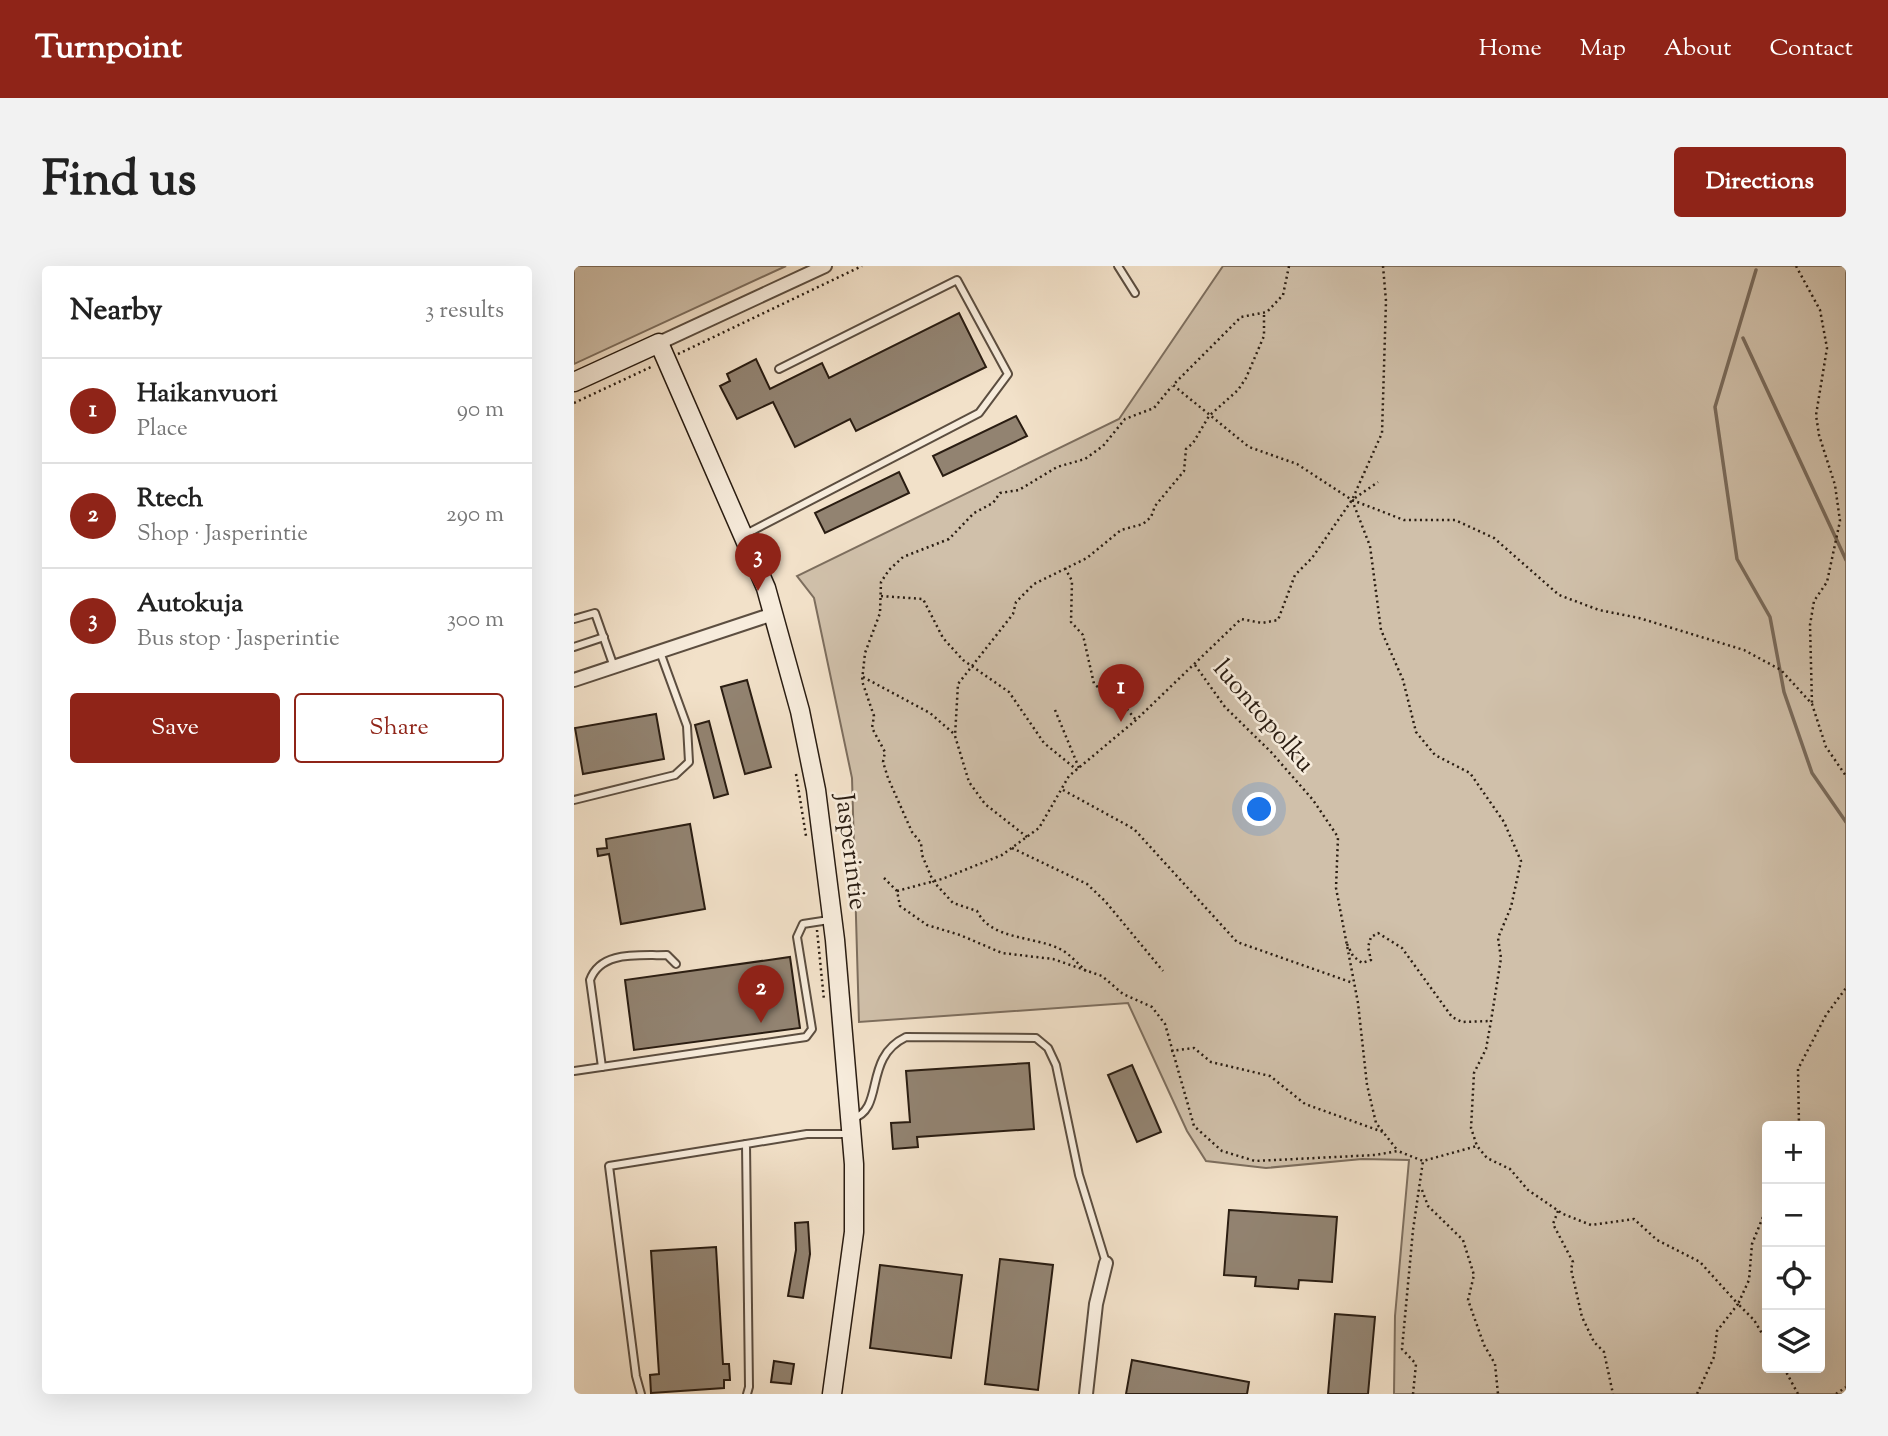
<!DOCTYPE html>
<meta charset="utf-8">
<style>
:root{--surface:#fff;--page:#f2f2f2;--text:#222;--muted:#767676;--line:#e0e0e0;--accent:#8f2418}
body{margin:0;font-family:"Sorts Mill Goudy",serif;background:var(--page);color:var(--text)}
.controls{position:absolute;right:21px;bottom:21px;display:grid;overflow:hidden;border-radius:7px;box-shadow:0 7px 28px #0002}
.controls button{width:63px;height:63px;display:grid;place-items:center;padding:0;border:0;border-bottom:2px solid var(--line);background:var(--surface);color:var(--text);font:35px sans-serif}
.you{position:absolute;left:686px;top:544px;width:24px;height:24px;margin:-18px;border:5px solid #fff;border-radius:50%;background:#1a73e8;box-shadow:0 0 0 10px #1a73e833}
.badge{display:grid;place-items:center;width:46px;height:46px;border-radius:50%;background:var(--accent);color:#fff;font-size:23px;font-weight:700}
.pin{position:absolute;translate:-50% -58px;filter:drop-shadow(0 2px 4px #0008)}
.pin::after{content:'';position:absolute;top:37px;width:24px;height:21px;background:inherit;clip-path:polygon(0 0,100% 0,50% 100%)}
.list{margin:0;padding:0;list-style:none}
h2{display:flex;justify-content:space-between;align-items:center;height:91px;margin:0;padding:0 28px;font-size:30px}
h2 small{font-size:23px;font-weight:400;color:var(--muted)}
.list li{display:grid;grid-template-columns:46px 1fr auto;gap:21px;align-items:center;box-sizing:border-box;height:105px;padding:0 28px;border-top:2px solid var(--line)}
.list b{display:block;font-size:26px;white-space:nowrap}
.list p{margin:0;font-size:23px;white-space:nowrap;color:var(--muted)}
.list em{font-size:23px;font-style:normal;color:var(--muted)}
.actions{display:flex;gap:14px;padding:21px 28px}
.actions a{flex:1;padding:16px 0;border:2px solid var(--accent);border-radius:7px;text-align:center;font-size:24px;color:var(--accent)}
.actions .main{background:var(--accent);color:#fff}
.icon{flex:none;width:38px;height:38px;fill:none;stroke:currentColor;stroke-width:2;stroke-linecap:round;stroke-linejoin:round}
.map{position:relative;flex:none;width:1272px;height:1128px;overflow:hidden;border-radius:7px}
header{display:flex;align-items:center;gap:42px;box-sizing:border-box;height:98px;padding:0 35px;background:var(--accent);color:#fff}
header strong{font-size:33px}
nav{display:flex;gap:38px;margin-inline-start:auto;font-size:24px}
.intro{display:flex;align-items:center;justify-content:space-between;box-sizing:border-box;height:168px;padding:0 42px}
h1{margin:0;font-size:49px}
.button{padding:18px 32px;border-radius:7px;background:var(--accent);color:#fff;font-size:24px;font-weight:700}
main{display:flex;gap:42px;padding:0 42px}
aside{flex:1;background:var(--surface);border-radius:7px;box-shadow:0 7px 28px #0002}
.map>svg:first-child{display:block}
</style>
<header>
<strong>Turnpoint</strong>
<nav><a>Home</a><a>Map</a><a>About</a><a>Contact</a></nav>
</header>
<div class="intro"><h1>Find us</h1><a class="button">Directions</a></div>
<main>
<aside>
<h2>Nearby<small>3 results</small></h2>
<ul class="list">
<li><span class="badge">1</span><div><b>Haikanvuori</b><p>Place</p></div><em>90 m</em></li>
<li><span class="badge">2</span><div><b>Rtech</b><p>Shop · Jasperintie</p></div><em>290 m</em></li>
<li><span class="badge">3</span><div><b>Autokuja</b><p>Bus stop · Jasperintie</p></div><em>300 m</em></li>
</ul>
<div class="actions"><a class="main">Save</a><a>Share</a></div>
</aside>
<div class="map">
<svg width="1272" height="1128" viewBox="0 0 1272 1128">
<rect width="100%" height="100%" fill="#f2e1c9"/>
<filter id="stains"><feTurbulence type="fractalNoise" baseFrequency=".00286" numOctaves="4"/><feColorMatrix values="0 0 0 0 .2 0 0 0 0 .09 0 0 0 0 .02 0 0 0 .5 -.17"/></filter>
<radialGradient id="worn" r=".72"><stop offset=".6" stop-color="#630" stop-opacity="0"/><stop offset="1" stop-color="#630" stop-opacity=".3"/></radialGradient>
<!-- green -->
<g fill="#d0c0aa" stroke="#7d6e5e" stroke-width="2" fill-rule="evenodd">
<path d="M 0,0 L 212,0 L 0,98 Z"/>
<path d="M 649,0 L 1272,0 L 1272,1128 L 820,1128 L 821,1050 L 835,894 L 788,893 L 692,902 L 632,895 L 613,865 L 554,737 L 285,756 L 278,512 L 240,332 L 223,310 L 545,153 ZM 1193,860 L 1246,860 L 1246,1102 L 1193,1102 Z"/>
</g>
<g fill="none" stroke-linecap="round" stroke-linejoin="round">
<!-- stream -->
<g stroke="#796a5b" stroke-width="3.5">
<path d="M 1182,4 L 1141,141 L 1163,293 L 1196,351 L 1210,426 L 1238,507 L 1272,556"/>
<path d="M 1169,72 L 1272,294"/>
</g>
</g>
<!-- building -->
<g fill="#928371" stroke="#2a1d12" stroke-width="2">
<path d="M 385,47 L 412,101 L 282,165 L 276,153 L 221,181 L 199,136 L 163,153 L 146,120 L 156,115 L 153,108 L 182,93 L 196,123 L 248,97 L 255,112 Z"/>
<path d="M 442,150 L 453,170 L 369,210 L 359,190 Z"/>
<path d="M 325,206 L 335,227 L 251,267 L 241,247 Z"/>
<path d="M 173,414 L 197,501 L 171,508 L 147,421 Z"/>
<path d="M 82,448 L 90,493 L 9,508 L 1,462 Z"/>
<path d="M 135,455 L 154,528 L 140,532 L 121,459 Z"/>
<path d="M 116,558 L 131,643 L 47,658 L 35,588 L 24,590 L 23,583 L 33,582 L 32,573 Z"/>
<path d="M 216,691 L 226,762 L 60,784 L 51,714 Z"/>
<path d="M 455,797 L 460,863 L 343,871 L 344,881 L 319,883 L 317,857 L 336,856 L 332,805 Z"/>
<path d="M 558,799 L 587,866 L 563,876 L 534,809 Z"/>
<path d="M 655,944 L 763,951 L 758,1016 L 725,1014 L 724,1023 L 681,1020 L 682,1011 L 650,1009 Z"/>
<path d="M 234,956 L 236,988 L 229,1032 L 214,1030 L 222,984 L 221,957 Z"/>
<path d="M 142,981 L 149,1098 L 155,1098 L 156,1114 L 150,1114 L 150,1122 L 77,1127 L 76,1109 L 85,1108 L 77,985 Z"/>
<path d="M 426,993 L 479,999 L 464,1124 L 411,1118 Z"/>
<path d="M 306,999 L 388,1009 L 377,1092 L 296,1082 Z"/>
<path d="M 761,1048 L 801,1051 L 794,1128 L 754,1128 Z"/>
<path d="M 558,1094 L 675,1116 L 673,1128 L 552,1128 Z"/>
<path d="M 200,1095 L 220,1098 L 217,1118 L 197,1116 Z"/>
</g>
<g fill="none" stroke-linecap="round" stroke-linejoin="round">
<defs>
<g id="lane">
<path d="M 544,0 L 561,27"/>
<path d="M 172,268 L 405,147 L 434,108 L 383,14 L 205,103"/>
<path d="M 0,353 L 21,347 L 40,401"/>
<path d="M 0,381 L 30,371"/>
<path d="M 0,534 L 101,509 L 115,496 L 113,460 L 86,386"/>
<path d="M 28,801 L 16,714 C 27,684 65,690 93,689 L 102,698"/>
<path d="M 0,805 L 232,771 L 238,763 L 223,671 L 229,658 L 255,654"/>
<path d="M 278,853 C 312,843 288,792 332,771 L 462,772 L 474,782 L 482,799 L 505,909 L 532,997"/>
<path d="M 67,1128 L 62,1110 L 35,900 L 172,878"/>
<path d="M 173,1128 L 175,1121 L 172,878 L 233,868 L 275,868"/>
</g>
<g id="street">
<path d="M 85,77 L 251,0"/>
<path d="M 0,414 L 199,348"/>
<path d="M 512,1128 L 522,1038 L 532,997"/>
</g>
<path id="secondary" d="M 0,116 L 85,77 L 192,322 L 226,445 L 242,524 L 261,674 L 280,898 L 280,966 L 258,1128"/>
</defs>
<!-- lane casing -->
<use href="#lane" stroke="#5c4e40" stroke-width="10"/>
<!-- street casing -->
<use href="#street" stroke="#5c4e40" stroke-width="16"/>
<!-- secondary casing -->
<use href="#secondary" stroke="#2a1d12" stroke-width="21"/>
<!-- path -->
<g stroke="#2a1d12" stroke-width="2.5" stroke-dasharray="2 3.5" stroke-linecap="butt">
<path d="M 715,0 L 709,29 L 693,46 L 667,51 L 599,119 L 675,181 L 723,198 L 778,234 L 830,254 L 881,254 L 920,272 L 985,329 L 1025,344 L 1065,352 L 1170,384 L 1207,404 L 1238,438 L 1252,481 L 1272,510"/>
<path d="M 1222,0 L 1246,44 L 1253,82 L 1242,149 L 1245,169 L 1261,219 L 1266,255 L 1253,316 L 1240,335 L 1236,359 L 1238,438"/>
<path d="M 104,88 L 288,0"/>
<path d="M 0,137 L 79,100"/>
<path d="M 781,232 L 804,216"/>
<path d="M 778,234 L 796,280 L 807,364 L 829,414 L 842,466 L 861,489 L 896,507 L 930,556 L 947,595 L 937,641 L 924,672 L 927,692 L 917,755 L 912,783 L 900,807 L 897,862 L 903,880 L 913,892 L 936,903 L 954,924 L 989,948 L 1017,959 L 1060,953 L 1083,974 L 1126,996 L 1164,1038 L 1143,1065 L 1140,1091 L 1123,1128"/>
<path d="M 491,302 L 498,315 L 497,356 L 509,369 L 520,418 L 552,442 L 562,454"/>
<path d="M 307,330 L 349,333 L 369,372 L 389,394 L 435,426 L 470,477 L 503,504"/>
<path d="M 621,399 L 651,441 L 697,486 L 739,534 L 764,571 L 762,622 L 784,737 L 793,819 L 802,857 L 824,885"/>
<path d="M 289,411 L 356,447 L 379,467"/>
<path d="M 481,444 L 505,502"/>
<path d="M 222,508 L 232,570"/>
<path d="M 489,524 L 560,563 L 663,676 L 779,717"/>
<path d="M 453,571 L 411,538 L 395,516 L 381,470 L 384,418 L 439,348 L 442,336 L 460,318 L 513,292 L 547,264 L 569,258 L 577,251 L 581,240 L 610,205 L 612,183 L 619,177 L 635,150 L 664,124 L 672,112 L 690,70 L 690,48"/>
<path d="M 438,582 L 513,618 L 531,635 L 589,705"/>
<path d="M 310,612 L 323,625 L 326,640 L 353,659 L 386,669 L 428,687 L 479,693 L 528,710 L 549,728 L 578,741 L 591,758 L 620,860 L 648,885 L 681,895 L 801,889 L 824,885 L 849,895 L 903,880"/>
<path d="M 323,625 L 368,613 L 428,589 L 465,562 L 495,510 L 562,454 L 667,353 L 688,357 L 704,354 L 721,309 L 738,292 L 778,234 L 808,167 L 812,35 L 809,0"/>
<path d="M 243,664 L 250,734"/>
<path d="M 773,678 L 779,690 L 788,697 L 797,694 L 794,681 L 797,671 L 804,667 L 828,682 L 878,751 L 888,756 L 917,755"/>
<path d="M 512,705 C 504,698 496,688 486,683 C 460,670 417,674 403,645 L 379,637 L 359,615 L 348,589 L 347,577 L 338,566 L 314,512 L 309,496 L 311,486 L 298,462 L 300,450 L 288,415 L 291,387 L 306,347 L 307,316 L 315,304 L 329,291 L 375,273 L 400,247 L 419,237 L 426,227 L 445,224 L 483,201 L 511,193 L 529,180 L 551,153 L 580,142 L 598,120"/>
<path d="M 597,785 L 620,782 L 637,796 L 696,810 L 731,838 L 809,866"/>
<path d="M 1225,860 L 1224,803 L 1252,749 L 1272,722"/>
<path d="M 848,924 L 854,940 L 889,974 L 900,1009 L 894,1034 L 910,1079 L 921,1098 L 924,1128"/>
<path d="M 1193,941 L 1178,978 L 1175,1014 L 1164,1038 L 1180,1054 L 1193,1076"/>
<path d="M 984,945 L 979,958 L 999,996 L 997,1003 L 1008,1051 L 1020,1076 L 1030,1086 L 1039,1128"/>
<path d="M 1210,1102 L 1224,1128"/>
<path d="M 839,1128 L 842,1098 L 828,1083 L 839,964 L 849,895"/>
<path d="M 1262,1128 L 1272,1121"/>
</g>
<!-- lane -->
<use href="#lane" stroke="#f7ecdc" stroke-width="6"/>
<!-- street -->
<use href="#street" stroke="#f7ecdc" stroke-width="12"/>
<!-- secondary -->
<use href="#secondary" stroke="#f7ecdc" stroke-width="18"/>
</g>
<g text-anchor="middle" dominant-baseline="central" stroke-width="5" stroke-linejoin="round" paint-order="stroke">
<!-- street labels -->
<g font-size="26" fill="#2a1d12" stroke="#f7ecdc">
<text transform="translate(689 451) rotate(49)">luontopolku</text>
<text transform="translate(276 586) rotate(83)">Jasperintie</text>
</g>
</g>
<rect width="100%" height="100%" filter="url(#stains)"/>
<rect width="100%" height="100%" fill="url(#worn)"/>
</svg>
<div class="controls">
<button>+</button>
<button>−</button>
<button><svg class="icon" aria-label="locate" viewBox="0 0 24 24"><circle cx="12" cy="12" r="6"/><path d="M12 2v4M12 18v4M2 12h4M18 12h4"/></svg></button>
<button><svg class="icon" aria-label="layers" viewBox="0 0 24 24"><path d="M12 4l9 5-9 5-9-5zM3 14l9 5 9-5"/></svg></button>
</div>
<div class="you"></div>
<div class="pin badge" style="left:547px;top:456px">1</div>
<div class="pin badge" style="left:187px;top:757px">2</div>
<div class="pin badge" style="left:184px;top:325px">3</div>
</div>
</main>
